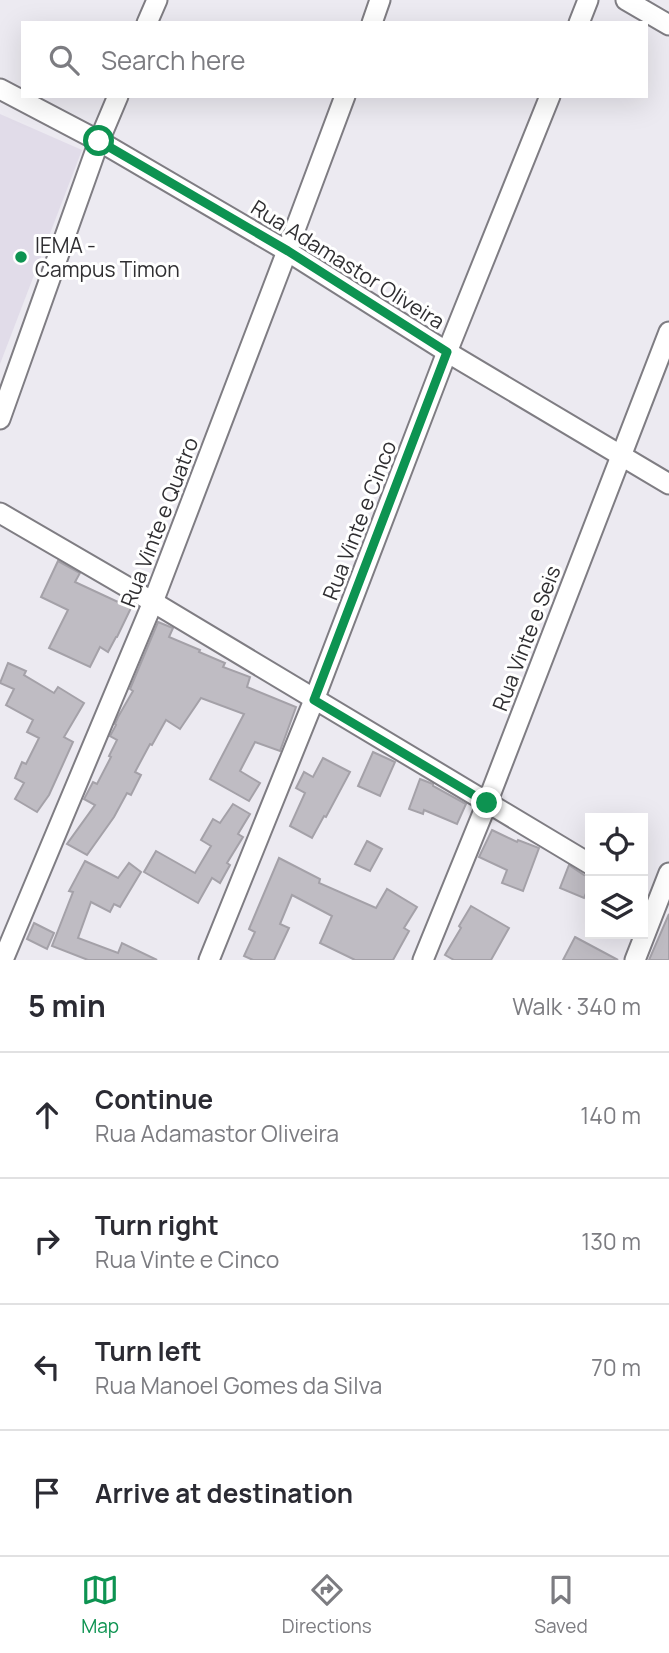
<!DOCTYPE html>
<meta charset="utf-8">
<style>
:root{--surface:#fff;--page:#f2f2f3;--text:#2b2b33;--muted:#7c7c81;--line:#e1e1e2;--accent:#0d9351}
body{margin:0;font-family:Manrope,sans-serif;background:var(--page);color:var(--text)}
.controls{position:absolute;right:21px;bottom:21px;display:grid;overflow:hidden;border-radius:0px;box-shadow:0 7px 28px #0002}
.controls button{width:63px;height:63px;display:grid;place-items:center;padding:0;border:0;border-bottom:2px solid var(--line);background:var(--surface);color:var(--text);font:35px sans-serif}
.stop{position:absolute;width:21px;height:21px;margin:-16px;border:5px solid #0d9351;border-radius:50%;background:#fff}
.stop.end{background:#0d9351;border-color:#fff;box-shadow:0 2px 7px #0008}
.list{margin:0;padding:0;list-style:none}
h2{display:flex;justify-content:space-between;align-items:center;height:91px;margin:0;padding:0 28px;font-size:30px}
h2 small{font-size:23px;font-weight:400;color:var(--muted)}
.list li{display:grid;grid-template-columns:46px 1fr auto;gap:21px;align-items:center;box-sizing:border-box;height:126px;padding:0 28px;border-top:2px solid var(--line)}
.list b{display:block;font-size:26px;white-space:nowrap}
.list p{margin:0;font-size:23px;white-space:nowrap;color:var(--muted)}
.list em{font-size:23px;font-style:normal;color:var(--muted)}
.icon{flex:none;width:38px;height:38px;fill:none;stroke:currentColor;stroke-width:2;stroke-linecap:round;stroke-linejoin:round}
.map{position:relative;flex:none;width:669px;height:960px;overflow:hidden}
.search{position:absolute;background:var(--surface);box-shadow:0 7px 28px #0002;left:21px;right:21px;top:21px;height:77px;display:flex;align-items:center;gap:18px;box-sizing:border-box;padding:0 24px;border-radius:0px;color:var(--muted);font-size:26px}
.sheet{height:595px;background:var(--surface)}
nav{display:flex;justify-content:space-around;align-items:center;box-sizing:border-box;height:98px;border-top:2px solid var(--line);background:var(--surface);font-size:19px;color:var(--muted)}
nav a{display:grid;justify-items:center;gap:4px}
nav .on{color:var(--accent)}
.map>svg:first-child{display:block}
</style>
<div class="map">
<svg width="669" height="960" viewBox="0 0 669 960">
<rect width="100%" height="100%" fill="#eceaf1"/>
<!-- built -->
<path fill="#e1dce9" d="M 0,114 L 82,150 L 0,364 Z"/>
<!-- building -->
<g fill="#bfbcc3" stroke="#a4a1a8" stroke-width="2">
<path d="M 58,561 L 80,573 L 75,582 L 131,608 L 117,637 L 116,637 L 108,652 L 100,647 L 90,667 L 49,648 L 68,610 L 41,597 Z"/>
<path d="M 158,622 L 173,628 L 169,637 L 200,650 L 199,652 L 225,663 L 223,667 L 250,677 L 247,687 L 296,707 L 280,751 L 255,742 L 240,771 L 260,783 L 249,801 L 210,779 L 244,714 L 201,698 L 180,729 L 166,720 L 152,745 L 150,744 L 135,772 L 141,775 L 131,795 L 127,793 L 114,817 L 87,855 L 67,844 L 95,805 L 84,799 L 93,782 L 97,784 L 111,757 L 109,756 L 117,740 L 110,736 L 116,725 L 115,724 L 118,717 L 133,691 L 130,689 Z"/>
<path d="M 8,663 L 26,671 L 24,675 L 54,693 L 58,687 L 84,703 L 64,737 L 73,742 L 49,795 L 37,812 L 15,799 L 24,783 L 15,778 L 22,762 L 26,764 L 39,738 L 27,732 L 33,720 L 6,705 L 14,689 L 0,683 Z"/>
<path d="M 373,752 L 395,762 L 380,796 L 358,786 Z"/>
<path d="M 323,758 L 350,772 L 326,817 L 324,816 L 312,838 L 290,826 L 305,793 L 296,788 L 304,772 L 313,777 Z"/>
<path d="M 420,779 L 433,784 L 433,786 L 466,804 L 457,824 L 424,810 L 423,814 L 409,809 Z"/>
<path d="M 233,804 L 250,814 L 238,834 L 243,837 L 227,863 L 230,865 L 220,883 L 212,878 L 198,903 L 144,872 L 156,851 L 195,873 L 211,846 L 201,840 L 213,819 L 220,823 Z"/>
<path d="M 492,830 L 517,842 L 518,840 L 539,848 L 523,891 L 502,883 L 507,870 L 479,857 Z"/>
<path d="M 367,841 L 382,849 L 370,871 L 355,864 Z"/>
<path d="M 279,858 L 320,879 L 319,883 L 376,908 L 387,889 L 417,907 L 404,928 L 409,931 L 393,960 L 355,960 L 320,943 L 332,916 L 292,895 L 280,924 L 289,928 L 274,960 L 253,960 L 244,956 L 255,932 L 249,929 Z"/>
<path d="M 85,861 L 118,878 L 129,863 L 141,872 L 120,907 L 114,904 L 110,912 L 91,902 L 78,938 L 118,953 L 122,943 L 157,960 L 88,960 L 52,946 L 73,892 L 69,891 Z"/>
<path d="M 569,865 L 584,875 L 590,876 L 590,883 L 584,898 L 560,888 Z"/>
<path d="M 471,906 L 509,928 L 491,960 L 454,960 L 445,955 L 461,928 L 459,926 Z"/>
<path d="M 669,914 L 669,960 L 649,960 Z"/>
<path d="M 34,923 L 54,933 L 47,949 L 27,939 Z"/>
<path d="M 575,937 L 618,960 L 563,960 Z"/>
</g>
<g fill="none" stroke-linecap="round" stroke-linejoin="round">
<defs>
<g id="minor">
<path d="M 626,0 L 669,25"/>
<path d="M 147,23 L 157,0"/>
<path d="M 372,23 L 380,0"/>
<path d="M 579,23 L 588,0"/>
<path d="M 0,89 L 99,141 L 287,251 L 447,352 L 669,484"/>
<path d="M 0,419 L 99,141 L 118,96"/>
<path d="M 0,513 L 153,602 L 590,864"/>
<path d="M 3,960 L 153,602 L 287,251 L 345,96"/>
<path d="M 209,960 L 314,700 L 447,352 L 550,96"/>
<path d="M 423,960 L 487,803 L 669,332"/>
<path d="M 635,960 L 669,873"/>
</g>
</defs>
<!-- minor casing -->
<use href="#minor" stroke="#7f7d83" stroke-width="23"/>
<!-- minor -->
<use href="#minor" stroke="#fff" stroke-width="19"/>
</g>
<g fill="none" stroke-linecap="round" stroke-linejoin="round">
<!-- route -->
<path stroke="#0d9351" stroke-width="9" d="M 99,141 L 288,251 L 447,352 L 314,700 L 487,803"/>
</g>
<!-- markers -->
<circle fill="#0d9351" stroke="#fff" stroke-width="2.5" cx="21" cy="257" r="7"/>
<g text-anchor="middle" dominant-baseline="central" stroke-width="6" stroke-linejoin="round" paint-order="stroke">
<!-- poi labels -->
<g font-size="21" fill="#302f32" stroke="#fff" text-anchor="start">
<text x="35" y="245">IEMA -<tspan x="35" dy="24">Campus Timon</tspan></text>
</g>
<!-- street labels -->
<g font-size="21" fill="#302f32" stroke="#fff">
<text transform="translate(348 264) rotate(32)">Rua Adamastor Oliveira</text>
<text transform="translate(359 520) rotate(-69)">Rua Vinte e Cinco</text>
<text transform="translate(159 522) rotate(-69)">Rua Vinte e Quatro</text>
<text transform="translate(526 638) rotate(-69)">Rua Vinte e Seis</text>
</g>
</g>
</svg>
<div class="controls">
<button><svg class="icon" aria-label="locate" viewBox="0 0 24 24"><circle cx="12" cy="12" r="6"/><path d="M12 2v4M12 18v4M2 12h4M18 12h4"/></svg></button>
<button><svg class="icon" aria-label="layers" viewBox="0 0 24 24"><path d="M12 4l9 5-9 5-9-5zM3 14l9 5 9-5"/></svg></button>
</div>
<div class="stop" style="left:99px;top:141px"></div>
<div class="stop end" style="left:487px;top:803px"></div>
<div class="search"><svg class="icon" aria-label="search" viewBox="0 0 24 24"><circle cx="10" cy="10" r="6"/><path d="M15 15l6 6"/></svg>Search here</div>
</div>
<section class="sheet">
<h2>5 min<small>Walk · 340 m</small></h2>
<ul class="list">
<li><svg class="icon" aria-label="ahead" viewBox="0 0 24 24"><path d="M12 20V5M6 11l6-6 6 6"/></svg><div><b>Continue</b><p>Rua Adamastor Oliveira</p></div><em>140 m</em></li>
<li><svg class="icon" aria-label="right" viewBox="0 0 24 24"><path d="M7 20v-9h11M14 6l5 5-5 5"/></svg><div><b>Turn right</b><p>Rua Vinte e Cinco</p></div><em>130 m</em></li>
<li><svg class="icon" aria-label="left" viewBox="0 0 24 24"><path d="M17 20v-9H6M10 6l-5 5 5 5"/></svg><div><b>Turn left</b><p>Rua Manoel Gomes da Silva</p></div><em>70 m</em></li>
<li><svg class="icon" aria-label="arrive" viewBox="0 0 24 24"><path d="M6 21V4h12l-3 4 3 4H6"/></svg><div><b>Arrive at destination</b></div></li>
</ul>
</section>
<nav>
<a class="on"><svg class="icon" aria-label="map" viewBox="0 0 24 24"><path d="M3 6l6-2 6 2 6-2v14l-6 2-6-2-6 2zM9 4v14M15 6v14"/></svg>Map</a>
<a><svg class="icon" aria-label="directions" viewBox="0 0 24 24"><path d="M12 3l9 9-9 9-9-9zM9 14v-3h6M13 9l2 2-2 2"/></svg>Directions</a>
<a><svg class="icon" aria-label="saved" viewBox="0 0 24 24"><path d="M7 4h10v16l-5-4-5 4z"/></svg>Saved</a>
</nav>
